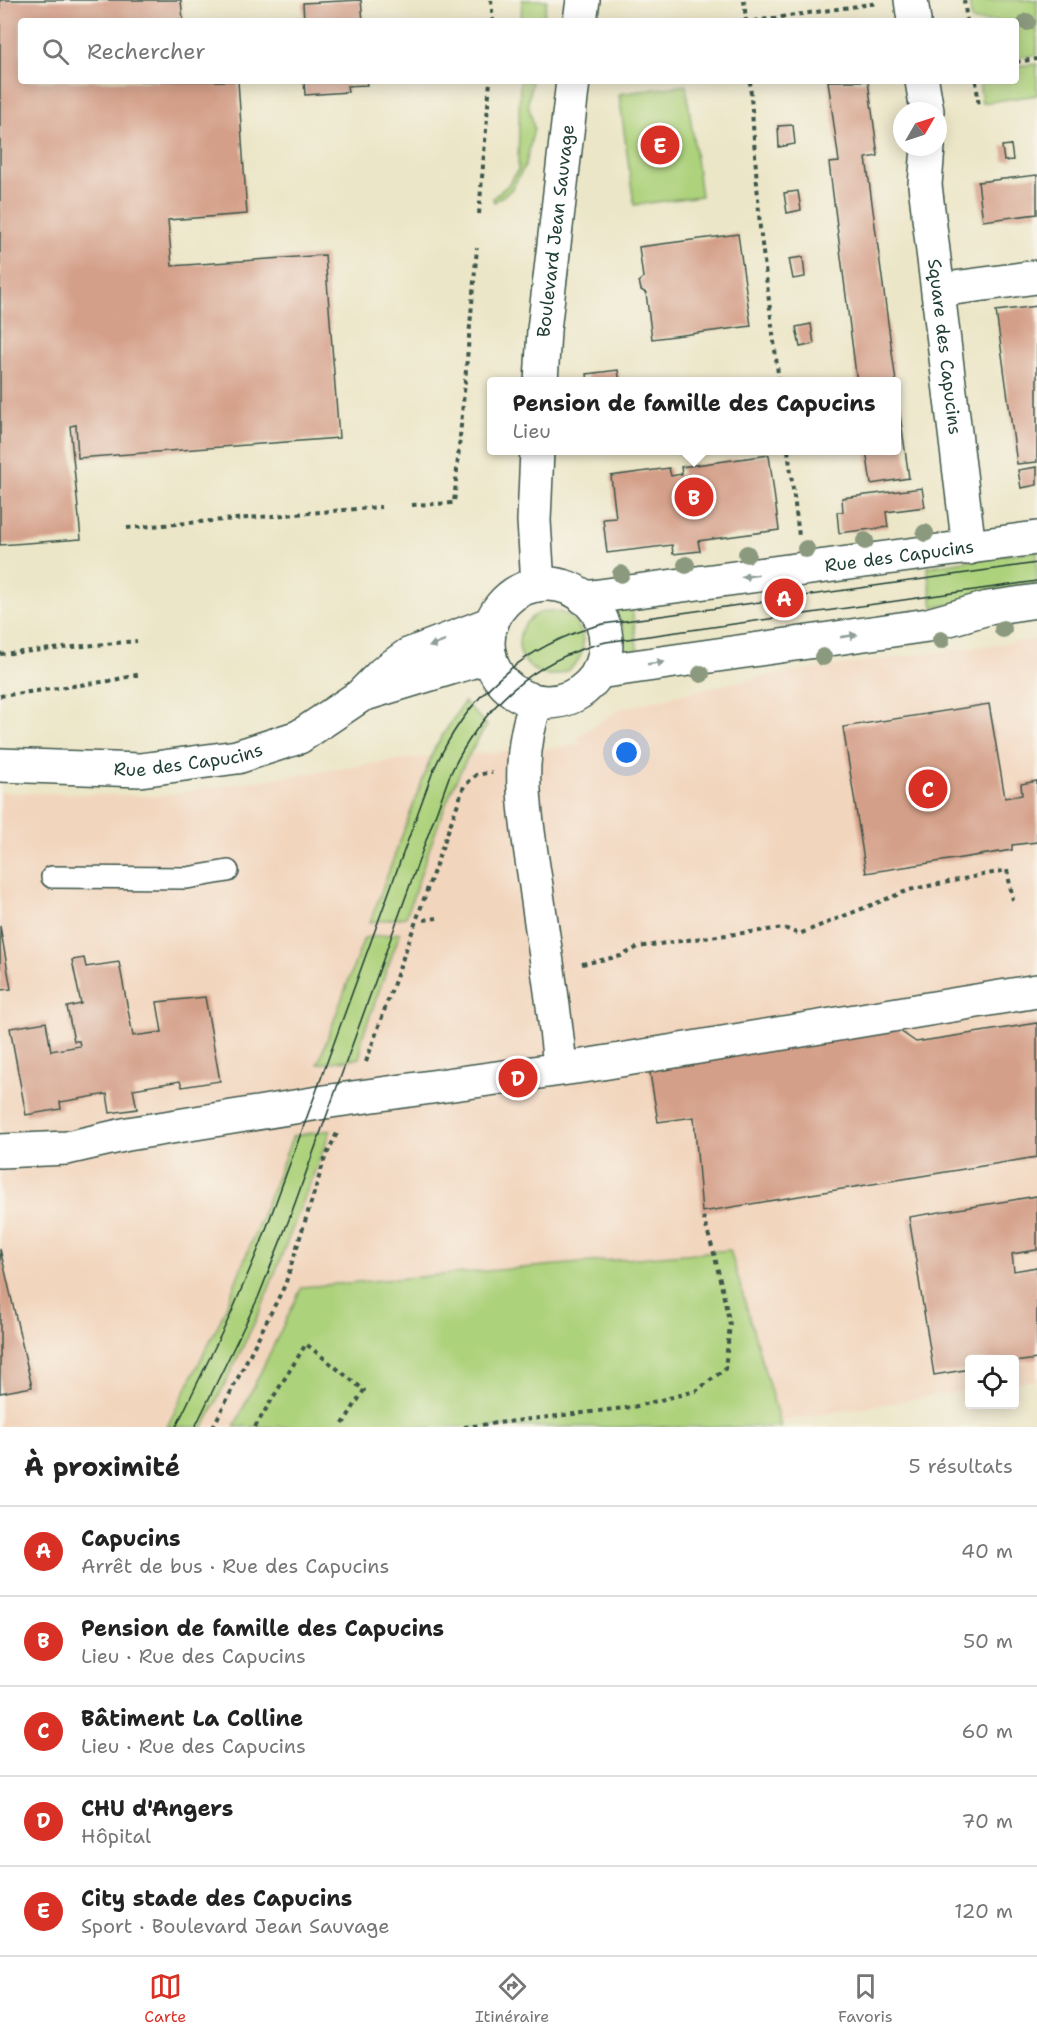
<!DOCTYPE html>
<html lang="fr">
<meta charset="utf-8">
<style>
:root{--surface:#fff;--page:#f2f2f2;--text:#222;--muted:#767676;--line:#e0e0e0;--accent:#d93025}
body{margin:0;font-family:"Shantell Sans",sans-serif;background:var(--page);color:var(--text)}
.controls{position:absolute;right:18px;bottom:18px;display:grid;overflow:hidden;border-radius:6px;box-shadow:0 3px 15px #0003}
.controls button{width:54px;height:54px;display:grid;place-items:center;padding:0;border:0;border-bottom:2px solid var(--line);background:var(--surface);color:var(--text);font:30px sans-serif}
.compass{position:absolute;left:893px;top:102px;width:54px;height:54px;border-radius:50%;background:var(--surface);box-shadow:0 3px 15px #0003;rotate:51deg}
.you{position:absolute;left:627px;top:753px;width:21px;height:21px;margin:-15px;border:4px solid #fff;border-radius:50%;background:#1a73e8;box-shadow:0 0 0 9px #1a73e833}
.badge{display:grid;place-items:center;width:39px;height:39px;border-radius:50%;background:var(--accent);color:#fff;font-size:20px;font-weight:700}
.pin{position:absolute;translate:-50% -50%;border:3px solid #fff;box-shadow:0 2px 6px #0006}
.popup{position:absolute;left:487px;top:377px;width:414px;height:78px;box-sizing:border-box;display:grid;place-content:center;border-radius:6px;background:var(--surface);filter:drop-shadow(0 2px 4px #0005);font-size:20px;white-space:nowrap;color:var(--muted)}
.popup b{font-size:22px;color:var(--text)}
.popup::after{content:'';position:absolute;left:50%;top:100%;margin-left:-12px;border:12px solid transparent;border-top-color:var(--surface)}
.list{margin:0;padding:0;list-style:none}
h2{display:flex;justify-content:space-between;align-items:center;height:78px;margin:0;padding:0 24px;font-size:26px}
h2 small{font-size:20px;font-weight:400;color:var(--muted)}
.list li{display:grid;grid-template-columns:39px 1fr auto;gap:18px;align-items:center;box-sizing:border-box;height:90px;padding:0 24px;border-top:2px solid var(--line)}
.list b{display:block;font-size:22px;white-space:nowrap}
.list p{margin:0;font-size:20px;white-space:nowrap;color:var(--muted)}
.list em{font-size:20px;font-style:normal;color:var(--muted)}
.icon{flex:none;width:33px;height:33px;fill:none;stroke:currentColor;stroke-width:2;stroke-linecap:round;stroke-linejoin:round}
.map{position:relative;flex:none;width:1037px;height:1427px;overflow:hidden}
.search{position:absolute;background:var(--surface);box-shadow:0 3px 15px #0003;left:18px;right:18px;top:18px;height:66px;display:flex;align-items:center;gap:15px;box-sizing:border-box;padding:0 21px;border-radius:6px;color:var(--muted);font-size:22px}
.sheet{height:528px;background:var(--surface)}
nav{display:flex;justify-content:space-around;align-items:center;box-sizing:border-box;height:84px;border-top:2px solid var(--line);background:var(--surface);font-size:16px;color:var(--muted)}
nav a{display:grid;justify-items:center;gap:3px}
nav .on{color:var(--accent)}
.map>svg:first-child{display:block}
</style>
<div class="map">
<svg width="1037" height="1427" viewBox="0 0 1037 1427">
<rect width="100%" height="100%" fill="#f7f3e8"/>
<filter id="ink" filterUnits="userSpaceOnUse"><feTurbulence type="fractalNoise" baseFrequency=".0167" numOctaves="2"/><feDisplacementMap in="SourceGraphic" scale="12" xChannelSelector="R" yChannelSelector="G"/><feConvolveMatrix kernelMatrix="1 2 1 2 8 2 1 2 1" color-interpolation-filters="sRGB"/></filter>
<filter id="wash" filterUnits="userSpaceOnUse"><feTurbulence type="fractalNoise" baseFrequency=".008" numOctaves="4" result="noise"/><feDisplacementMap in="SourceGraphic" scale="24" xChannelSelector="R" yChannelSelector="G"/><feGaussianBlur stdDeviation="1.35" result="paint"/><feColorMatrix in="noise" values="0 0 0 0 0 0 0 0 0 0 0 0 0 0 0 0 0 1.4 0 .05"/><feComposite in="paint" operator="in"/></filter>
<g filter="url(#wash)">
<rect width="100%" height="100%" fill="#ece6c8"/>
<!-- built -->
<path fill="#f2d5bd" d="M 1037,639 L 1037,1380 L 1015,1383 L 1014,1360 L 970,1360 L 969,1390 L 744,1427 L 0,1427 L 0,792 L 155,796 L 412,758 L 548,749 L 579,744 L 578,737 L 620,709 L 727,684 L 775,674 Z"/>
<!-- green -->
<g fill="#add27c" stroke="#668858" stroke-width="1.5">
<path d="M 522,0 L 547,0 L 543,21 L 521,21 Z"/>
<path d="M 969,0 L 1037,0 L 1037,55 L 1016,58 L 1016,21 L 972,21 Z"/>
<path d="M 1037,64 L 1037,95 L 982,103 L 979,81 L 1016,81 L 1016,66 Z"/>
<path d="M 520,81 L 532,81 L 528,103 L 534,128 L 526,164 L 511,190 L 494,202 L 493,198 L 508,185 L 518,170 Z"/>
<path d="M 686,85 L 701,196 L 634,205 L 619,94 Z"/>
<path d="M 1037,550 L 1037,592 L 933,607 L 927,567 Z"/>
<path d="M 631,600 L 638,654 L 622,656 L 623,629 L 612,603 Z"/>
<circle cx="551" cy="643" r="32"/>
<path d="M 464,702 L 487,725 C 448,782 429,852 406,917 L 370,922 L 434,749 Z"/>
<path d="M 400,933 L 362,1038 L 360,1058 L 318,1064 L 364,938 Z"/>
<path d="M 331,1130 L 260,1311 L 204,1427 L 167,1427 L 222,1317 L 293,1136 Z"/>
<path d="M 730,1250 L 781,1427 L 234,1427 L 302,1287 Z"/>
</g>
<g id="blocks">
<!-- building -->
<g fill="#d49f88">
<path d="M 0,0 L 181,0 L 183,21 L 21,21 L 21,81 L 238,81 L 247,214 L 168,220 L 172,266 L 325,255 L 339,438 L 78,458 L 76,425 L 70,426 L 81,539 L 0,545 Z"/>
<path d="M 361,0 L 363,21 L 304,21 L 303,3 Z"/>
<path d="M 304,81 L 366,81 L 367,85 L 347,86 L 348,92 L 305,95 Z"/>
<path d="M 828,81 L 868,81 L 878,156 L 866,158 L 896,382 L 857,382 L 829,163 L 839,162 Z"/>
<path d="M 793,125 L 795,144 L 779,147 L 778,126 Z"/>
<path d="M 1011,145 L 1013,160 L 1004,161 L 1002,146 Z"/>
<path d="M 1037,175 L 1037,214 L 983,221 L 978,182 Z"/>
<path d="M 798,191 L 801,210 L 787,213 L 784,193 Z"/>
<path d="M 738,234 L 751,326 L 652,339 L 646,293 L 641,290 L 639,281 L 643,278 L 639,247 Z"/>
<path d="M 803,257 L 805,277 L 793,279 L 789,259 Z"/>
<path d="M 1037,306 L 1037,462 L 1017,464 L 996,311 Z"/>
<path d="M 811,324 L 814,344 L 800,347 L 796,327 Z"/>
<path d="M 618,370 L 620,382 L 588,382 L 587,374 Z"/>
<path d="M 897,393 L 909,478 L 871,484 L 866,450 L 897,450 Z"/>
<path d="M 769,455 L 779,530 L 698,541 L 700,551 L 673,554 L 672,545 L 607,553 L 603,519 L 616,518 L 611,476 L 669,468 L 671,476 L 682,474 L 681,467 Z"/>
<path d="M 1037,467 L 1037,485 L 1021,488 L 1018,470 Z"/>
<path d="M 922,488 L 925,507 L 886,512 L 888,527 L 839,533 L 837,512 L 843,512 L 842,498 Z"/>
<path d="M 989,704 L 1005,798 L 1022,795 L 1021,784 L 1037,781 L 1037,842 L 1012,845 L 1012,850 L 866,873 L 843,727 Z"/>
<path d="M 0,926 L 11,989 L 0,990 Z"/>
<path d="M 84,958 L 86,967 L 119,962 L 133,1036 L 162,1032 L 157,1002 L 205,997 L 220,1081 L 182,1087 L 180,1081 L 133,1089 L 137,1109 L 110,1113 L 107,1094 L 60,1102 L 61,1109 L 26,1115 L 10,1028 L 46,1022 L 51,1051 L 80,1046 L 79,1041 L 74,1041 L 67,1007 L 81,1004 L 72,960 Z"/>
<path d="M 1037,1023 L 1037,1157 L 702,1212 L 694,1117 L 658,1122 L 649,1067 L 897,1029 L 916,1042 Z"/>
<path d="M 1037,1196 L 1037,1250 L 1012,1254 L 1014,1271 L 1037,1267 L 1037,1359 L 1014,1362 L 1014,1360 L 970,1360 L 970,1369 L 934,1375 L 909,1217 Z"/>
<path d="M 0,1249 L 32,1387 L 0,1393 Z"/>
</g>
</g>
</g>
<g filter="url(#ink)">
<use href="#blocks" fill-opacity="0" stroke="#3e564a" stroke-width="1.5"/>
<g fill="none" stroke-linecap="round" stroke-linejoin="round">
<defs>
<path id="lane" d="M 52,877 L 187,878 L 228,871"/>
<g id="street">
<path d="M 911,0 L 914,21"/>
<path d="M 580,21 L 583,0"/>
<path d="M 922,81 L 927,111"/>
<path id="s1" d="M 928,147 L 925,185 L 969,548"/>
<path d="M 939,290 L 1037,277"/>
<path id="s2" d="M 541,382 L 544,330 L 573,81"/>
<path d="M 537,450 L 534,521 L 538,585"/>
<circle cx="547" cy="643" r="59"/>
<path id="s3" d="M 584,598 L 1037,538"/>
<path d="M 598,672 L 928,625 L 988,608 L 1037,601"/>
<path d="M 365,694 L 490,656"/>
<path d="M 537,701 C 513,760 527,825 536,886 C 544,947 555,1007 560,1068"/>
<path id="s4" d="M 0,765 L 140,770 L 237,757 L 299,737 L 360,696 L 383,673 L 408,655 L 492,623"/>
<path d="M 0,1151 L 67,1148 L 128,1134 L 331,1101 L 590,1065 L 1037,991"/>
</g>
</defs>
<!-- lane casing -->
<use href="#lane" stroke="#3e564a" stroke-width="24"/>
<!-- street casing -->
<use href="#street" stroke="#3e564a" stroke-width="36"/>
<!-- path -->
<g stroke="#3e564a" stroke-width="4" stroke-dasharray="4.5 4.5" stroke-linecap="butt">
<path d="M 491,0 L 493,21"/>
<path d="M 744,0 L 746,21"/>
<path d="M 964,0 L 967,21"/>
<path d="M 754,21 L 878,3"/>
<path d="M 1016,62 L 1037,59"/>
<path d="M 750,81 L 760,228 L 779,382"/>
<path d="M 976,81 L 979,107"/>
<path d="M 479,214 L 490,81"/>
<path d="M 788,450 L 799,536"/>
<path d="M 412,505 L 454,503 L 477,248"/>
<path d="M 127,528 L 381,507"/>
<path d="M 0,654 L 137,641"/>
<path d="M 0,696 L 109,681 L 141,674"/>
<path d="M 424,920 L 437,918"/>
<path d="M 582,964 L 621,956 L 638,947 L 702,938 L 784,928 L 799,934 L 909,890 L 1007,870 L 1013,900"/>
<path d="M 366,1062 L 464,786 L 476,775 L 492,772"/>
<path d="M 213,1427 L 285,1285 L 325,1158 L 337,1133"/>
<path d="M 255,1427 L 306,1344 L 364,1390 L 341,1427"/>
<path d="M 464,1427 L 633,1407 L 696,1391 L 725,1369 L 730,1325 L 715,1257 L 702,1213"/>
</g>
<!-- lane -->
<use href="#lane" stroke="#fff" stroke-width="21"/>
<!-- street -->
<use href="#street" stroke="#fff" stroke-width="33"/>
<!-- tram -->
<g stroke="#1f3d34" stroke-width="1.5">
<path d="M 176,1427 L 230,1316 L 261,1243 L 432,774 C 464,698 522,645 603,624 L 1037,563"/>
<path d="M 195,1427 L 258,1298 L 290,1217 L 449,777 C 480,709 533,659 606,642 L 1037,581"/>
</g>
</g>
<!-- trees -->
<g fill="#8b9a7e">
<circle cx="1027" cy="22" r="9"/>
<circle cx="925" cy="533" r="9"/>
<circle cx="865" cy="541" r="9"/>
<circle cx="806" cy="549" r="9"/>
<circle cx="747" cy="554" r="9"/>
<circle cx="686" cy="565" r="9"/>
<circle cx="621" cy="574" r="9"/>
<circle cx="1003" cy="629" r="9"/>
<circle cx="941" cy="640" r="9"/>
<circle cx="823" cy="657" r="9"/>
<circle cx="701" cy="674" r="9"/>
</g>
<!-- one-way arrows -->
<defs><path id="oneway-solid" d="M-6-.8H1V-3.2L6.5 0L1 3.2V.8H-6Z" transform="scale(1.5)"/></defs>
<g fill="#8f9e9a">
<use href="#oneway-solid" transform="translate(750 576) rotate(172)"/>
<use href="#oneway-solid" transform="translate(849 636) rotate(-8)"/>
<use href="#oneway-solid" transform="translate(437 644) rotate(160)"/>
<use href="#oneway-solid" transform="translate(656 663) rotate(-8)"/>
</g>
</g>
<g text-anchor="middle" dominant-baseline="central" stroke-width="4.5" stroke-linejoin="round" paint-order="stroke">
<!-- street labels -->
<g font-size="18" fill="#1f3d34" stroke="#f7f3e8">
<text stroke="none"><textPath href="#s2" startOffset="152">Boulevard Jean Sauvage</textPath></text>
<text stroke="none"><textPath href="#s1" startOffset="201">Square des Capucins</textPath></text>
<text stroke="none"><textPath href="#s3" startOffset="318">Rue des Capucins</textPath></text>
<text stroke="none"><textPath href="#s4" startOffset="189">Rue des Capucins</textPath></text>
</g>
</g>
</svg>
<div class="controls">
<button><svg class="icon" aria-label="locate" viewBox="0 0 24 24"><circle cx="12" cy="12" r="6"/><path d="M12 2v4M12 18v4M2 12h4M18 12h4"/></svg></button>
</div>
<svg class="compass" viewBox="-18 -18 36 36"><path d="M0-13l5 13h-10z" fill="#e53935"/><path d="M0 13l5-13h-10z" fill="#767676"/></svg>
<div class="you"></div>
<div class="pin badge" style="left:784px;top:598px">A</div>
<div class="pin badge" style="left:694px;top:497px">B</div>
<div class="popup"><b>Pension de famille des Capucins</b>Lieu</div>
<div class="pin badge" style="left:928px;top:789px">C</div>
<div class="pin badge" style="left:518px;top:1078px">D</div>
<div class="pin badge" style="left:660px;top:145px">E</div>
<div class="search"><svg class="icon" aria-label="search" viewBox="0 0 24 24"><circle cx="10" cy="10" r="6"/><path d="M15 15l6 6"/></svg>Rechercher</div>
</div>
<section class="sheet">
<h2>À proximité<small>5 résultats</small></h2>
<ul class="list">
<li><span class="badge">A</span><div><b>Capucins</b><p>Arrêt de bus · Rue des Capucins</p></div><em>40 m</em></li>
<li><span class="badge">B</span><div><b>Pension de famille des Capucins</b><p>Lieu · Rue des Capucins</p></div><em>50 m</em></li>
<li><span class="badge">C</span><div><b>Bâtiment La Colline</b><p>Lieu · Rue des Capucins</p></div><em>60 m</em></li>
<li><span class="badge">D</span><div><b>CHU d'Angers</b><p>Hôpital</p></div><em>70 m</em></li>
<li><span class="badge">E</span><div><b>City stade des Capucins</b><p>Sport · Boulevard Jean Sauvage</p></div><em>120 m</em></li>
</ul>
</section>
<nav>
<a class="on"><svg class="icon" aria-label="map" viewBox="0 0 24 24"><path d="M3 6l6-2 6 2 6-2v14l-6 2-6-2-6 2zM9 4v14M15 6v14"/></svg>Carte</a>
<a><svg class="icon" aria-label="directions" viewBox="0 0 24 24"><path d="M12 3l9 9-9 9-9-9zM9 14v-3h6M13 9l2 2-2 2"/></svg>Itinéraire</a>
<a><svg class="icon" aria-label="saved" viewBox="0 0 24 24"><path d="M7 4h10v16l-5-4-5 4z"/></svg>Favoris</a>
</nav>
